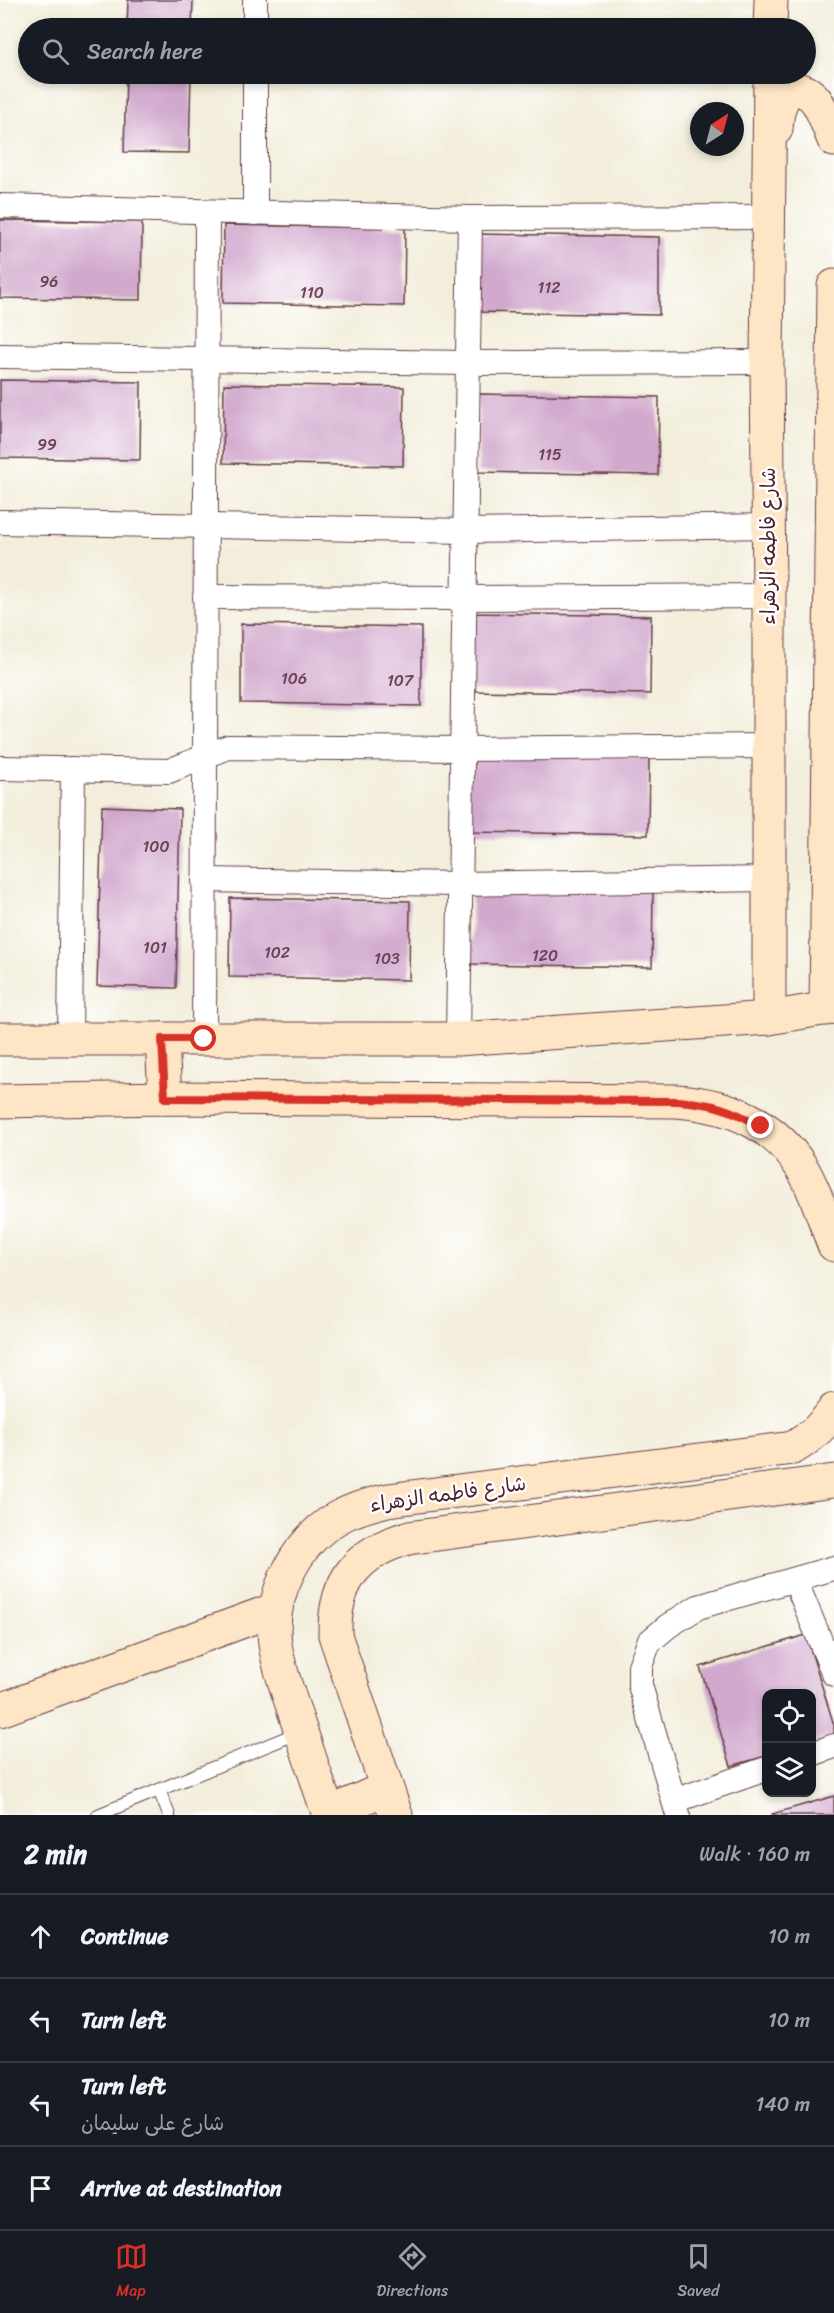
<!DOCTYPE html>
<meta charset="utf-8">
<style>
:root{--surface:#171b24;--page:#20242c;--text:#f1f3f6;--muted:#9ea1a6;--line:#363941;--accent:#d93025}
body{margin:0;font-family:Sriracha,"Playpen Sans Arabic",sans-serif;background:var(--page);color:var(--text)}
.controls{position:absolute;right:18px;bottom:18px;display:grid;overflow:hidden;border-radius:12px;box-shadow:0 3px 9px #0003}
.controls button{width:54px;height:54px;display:grid;place-items:center;padding:0;border:0;border-bottom:2px solid var(--line);background:var(--surface);color:var(--text);font:30px sans-serif}
.compass{position:absolute;left:690px;top:102px;width:54px;height:54px;border-radius:50%;background:var(--surface);box-shadow:0 3px 9px #0003;rotate:36deg}
.stop{position:absolute;width:18px;height:18px;margin:-14px;border:4px solid #d93025;border-radius:50%;background:#fff}
.stop.end{background:#d93025;border-color:#fff;box-shadow:0 2px 6px #0008}
.list{margin:0;padding:0;list-style:none}
h2{display:flex;justify-content:space-between;align-items:center;height:78px;margin:0;padding:0 24px;font-size:26px}
h2 small{font-size:20px;font-weight:400;color:var(--muted)}
.list li{display:grid;grid-template-columns:39px 1fr auto;gap:18px;align-items:center;box-sizing:border-box;height:84px;padding:0 24px;border-top:2px solid var(--line)}
.list b{display:block;font-size:22px;white-space:nowrap}
.list p{margin:0;font-size:20px;white-space:nowrap;color:var(--muted)}
.list em{font-size:20px;font-style:normal;color:var(--muted)}
.icon{flex:none;width:33px;height:33px;fill:none;stroke:currentColor;stroke-width:2;stroke-linecap:round;stroke-linejoin:round}
.map{position:relative;flex:none;width:834px;height:1815px;overflow:hidden}
.search{position:absolute;background:var(--surface);box-shadow:0 3px 9px #0003;left:18px;right:18px;top:18px;height:66px;display:flex;align-items:center;gap:15px;box-sizing:border-box;padding:0 21px;border-radius:33px;color:var(--muted);font-size:22px}
.sheet{height:414px;background:var(--surface)}
nav{display:flex;justify-content:space-around;align-items:center;box-sizing:border-box;height:84px;border-top:2px solid var(--line);background:var(--surface);font-size:16px;color:var(--muted)}
nav a{display:grid;justify-items:center;gap:3px}
nav .on{color:var(--accent)}
.map>svg:first-child{display:block}
</style>
<div class="map">
<svg width="834" height="1815" viewBox="0 0 834 1815">
<rect width="100%" height="100%" fill="#fff"/>
<filter id="ink" filterUnits="userSpaceOnUse"><feTurbulence type="fractalNoise" baseFrequency=".0167" numOctaves="2"/><feDisplacementMap in="SourceGraphic" scale="12" xChannelSelector="R" yChannelSelector="G"/><feConvolveMatrix kernelMatrix="1 2 1 2 8 2 1 2 1" color-interpolation-filters="sRGB"/></filter>
<filter id="wash" filterUnits="userSpaceOnUse"><feTurbulence type="fractalNoise" baseFrequency=".008" numOctaves="4" result="noise"/><feDisplacementMap in="SourceGraphic" scale="24" xChannelSelector="R" yChannelSelector="G"/><feGaussianBlur stdDeviation="1.35" result="paint"/><feColorMatrix in="noise" values="0 0 0 0 0 0 0 0 0 0 0 0 0 0 0 0 0 1.4 0 .05"/><feComposite in="paint" operator="in"/></filter>
<g filter="url(#wash)">
<rect width="100%" height="100%" fill="#f3eedb"/>
<g id="blocks">
<!-- building -->
<g fill="#d1a9cd">
<path d="M 128,0 L 193,0 L 192,28 L 127,28 Z"/>
<path d="M 126,74 L 191,74 L 189,153 L 124,152 Z"/>
<path d="M 0,220 L 142,222 L 141,300 L 0,298 Z"/>
<path d="M 224,225 L 405,228 L 404,306 L 223,303 Z"/>
<path d="M 479,234 L 659,237 L 659,315 L 478,312 Z"/>
<path d="M 0,380 L 141,382 L 140,460 L 0,458 Z"/>
<path d="M 224,384 L 404,387 L 403,466 L 223,463 Z"/>
<path d="M 479,394 L 659,397 L 658,475 L 478,472 Z"/>
<path d="M 471,613 L 651,616 L 650,694 L 470,691 Z"/>
<path d="M 241,624 L 421,627 L 421,706 L 241,703 Z"/>
<path d="M 469,754 L 649,757 L 648,835 L 468,832 Z"/>
<path d="M 102,806 L 180,809 L 176,988 L 97,986 Z"/>
<path d="M 472,886 L 653,888 L 652,967 L 471,964 Z"/>
<path d="M 230,898 L 410,901 L 409,980 L 229,977 Z"/>
<path d="M 806,1635 L 834,1725 L 834,1735 L 812,1742 L 812,1694 L 766,1694 L 766,1756 L 731,1766 L 700,1667 Z"/>
<path d="M 834,1796 L 834,1815 L 773,1815 L 772,1814 Z"/>
</g>
</g>
</g>
<g filter="url(#ink)">
<use href="#blocks" fill-opacity="0" stroke="#633e45" stroke-width="1.5"/>
<g fill="none" stroke-linecap="round" stroke-linejoin="round">
<defs>
<g id="lane">
<path d="M 159,1790 L 169,1815"/>
<path d="M 98,1815 L 300,1732"/>
</g>
<g id="street">
<path d="M 255,28 L 255,0"/>
<path d="M 0,206 L 470,218 L 768,217"/>
<path d="M 255,213 L 255,74"/>
<path d="M 0,356 L 468,363 L 767,362"/>
<path d="M 0,522 L 466,531 L 768,526"/>
<path d="M 205,597 L 464,598 L 769,596"/>
<path d="M 0,768 L 169,771 L 228,747 L 462,749 L 769,746"/>
<path d="M 204,880 L 460,884 L 768,879"/>
<path d="M 70,1039 L 73,769"/>
<path d="M 204,1039 L 207,212"/>
<path d="M 458,1039 L 470,218"/>
<path d="M 795,1580 L 834,1674"/>
<path d="M 812,1754 L 834,1746"/>
<path d="M 674,1801 L 766,1769"/>
<path d="M 678,1815 L 640,1685 L 640,1666 L 649,1642 L 668,1626 L 698,1607 L 834,1568"/>
</g>
<g id="secondary">
<path d="M 770,28 L 771,0"/>
<path d="M 776,129 C 777,114 779,102 788,90 C 819,85 823,116 834,140"/>
<path d="M 826,1009 L 834,286"/>
<path d="M 769,1018 L 769,596 L 767,362 L 770,74"/>
<path d="M 0,1039 L 458,1039 L 769,1018 L 834,1007"/>
<path d="M 162,1039 L 165,1098"/>
<path d="M 0,1101 L 165,1098 L 677,1101 C 729,1105 773,1122 802,1168 C 816,1191 824,1220 834,1245"/>
<path d="M 0,1710 L 276,1609"/>
<path d="M 328,1814 L 386,1788"/>
<path d="M 329,1815 C 318,1785 309,1754 298,1723 C 290,1697 279,1671 275,1644 C 269,1596 295,1543 337,1518 C 353,1509 370,1504 388,1500 L 793,1448 C 810,1438 823,1427 834,1410"/>
<path d="M 396,1815 L 335,1635 C 334,1582 357,1552 408,1538 L 834,1481"/>
</g>
</defs>
<!-- lane casing -->
<use href="#lane" stroke="#633e45" stroke-width="14"/>
<!-- street casing -->
<use href="#street" stroke="#633e45" stroke-width="26"/>
<!-- secondary casing -->
<use href="#secondary" stroke="#633e45" stroke-width="35"/>
<!-- lane -->
<use href="#lane" stroke="#fff" stroke-width="12"/>
<!-- street -->
<use href="#street" stroke="#fff" stroke-width="24"/>
<!-- secondary -->
<use href="#secondary" stroke="#fde5c5" stroke-width="33"/>
</g>
</g>
<g fill="none" stroke-linecap="round" stroke-linejoin="round" filter="url(#ink)">
<!-- route -->
<path stroke="#d93025" stroke-width="8" d="M 204,1039 L 162,1039 L 165,1098 L 677,1101 C 712,1103 730,1109 761,1126"/>
</g>
<g text-anchor="middle" dominant-baseline="central" stroke-width="5" stroke-linejoin="round" paint-order="stroke">
<!-- number labels -->
<g font-size="16" fill="#6c4254">
<text x="49" y="281">96</text>
<text x="549" y="287">112</text>
<text x="312" y="292">110</text>
<text x="47" y="444">99</text>
<text x="550" y="454">115</text>
<text x="294" y="678">106</text>
<text x="400" y="680">107</text>
<text x="156" y="846">100</text>
<text x="155" y="947">101</text>
<text x="277" y="952">102</text>
<text x="545" y="955">120</text>
<text x="387" y="958">103</text>
</g>
<!-- street labels -->
<g font-size="20" fill="#4a1f2b" stroke="#fff">
<text transform="translate(768 546) rotate(-90)">شارع فاطمه الزهراء</text>
<text transform="translate(448 1494) rotate(-8)">شارع فاطمه الزهراء</text>
</g>
</g>
</svg>
<div class="controls">
<button><svg class="icon" aria-label="locate" viewBox="0 0 24 24"><circle cx="12" cy="12" r="6"/><path d="M12 2v4M12 18v4M2 12h4M18 12h4"/></svg></button>
<button><svg class="icon" aria-label="layers" viewBox="0 0 24 24"><path d="M12 4l9 5-9 5-9-5zM3 14l9 5 9-5"/></svg></button>
</div>
<svg class="compass" viewBox="-18 -18 36 36"><path d="M0-13l5 13h-10z" fill="#e53935"/><path d="M0 13l5-13h-10z" fill="#9ea1a6"/></svg>
<div class="stop" style="left:204px;top:1039px"></div>
<div class="stop end" style="left:761px;top:1126px"></div>
<div class="search"><svg class="icon" aria-label="search" viewBox="0 0 24 24"><circle cx="10" cy="10" r="6"/><path d="M15 15l6 6"/></svg>Search here</div>
</div>
<section class="sheet">
<h2>2 min<small>Walk · 160 m</small></h2>
<ul class="list">
<li><svg class="icon" aria-label="ahead" viewBox="0 0 24 24"><path d="M12 20V5M6 11l6-6 6 6"/></svg><div><b>Continue</b></div><em>10 m</em></li>
<li><svg class="icon" aria-label="left" viewBox="0 0 24 24"><path d="M17 20v-9H6M10 6l-5 5 5 5"/></svg><div><b>Turn left</b></div><em>10 m</em></li>
<li><svg class="icon" aria-label="left" viewBox="0 0 24 24"><path d="M17 20v-9H6M10 6l-5 5 5 5"/></svg><div><b>Turn left</b><p>شارع على سليمان</p></div><em>140 m</em></li>
<li><svg class="icon" aria-label="arrive" viewBox="0 0 24 24"><path d="M6 21V4h12l-3 4 3 4H6"/></svg><div><b>Arrive at destination</b></div></li>
</ul>
</section>
<nav>
<a class="on"><svg class="icon" aria-label="map" viewBox="0 0 24 24"><path d="M3 6l6-2 6 2 6-2v14l-6 2-6-2-6 2zM9 4v14M15 6v14"/></svg>Map</a>
<a><svg class="icon" aria-label="directions" viewBox="0 0 24 24"><path d="M12 3l9 9-9 9-9-9zM9 14v-3h6M13 9l2 2-2 2"/></svg>Directions</a>
<a><svg class="icon" aria-label="saved" viewBox="0 0 24 24"><path d="M7 4h10v16l-5-4-5 4z"/></svg>Saved</a>
</nav>
